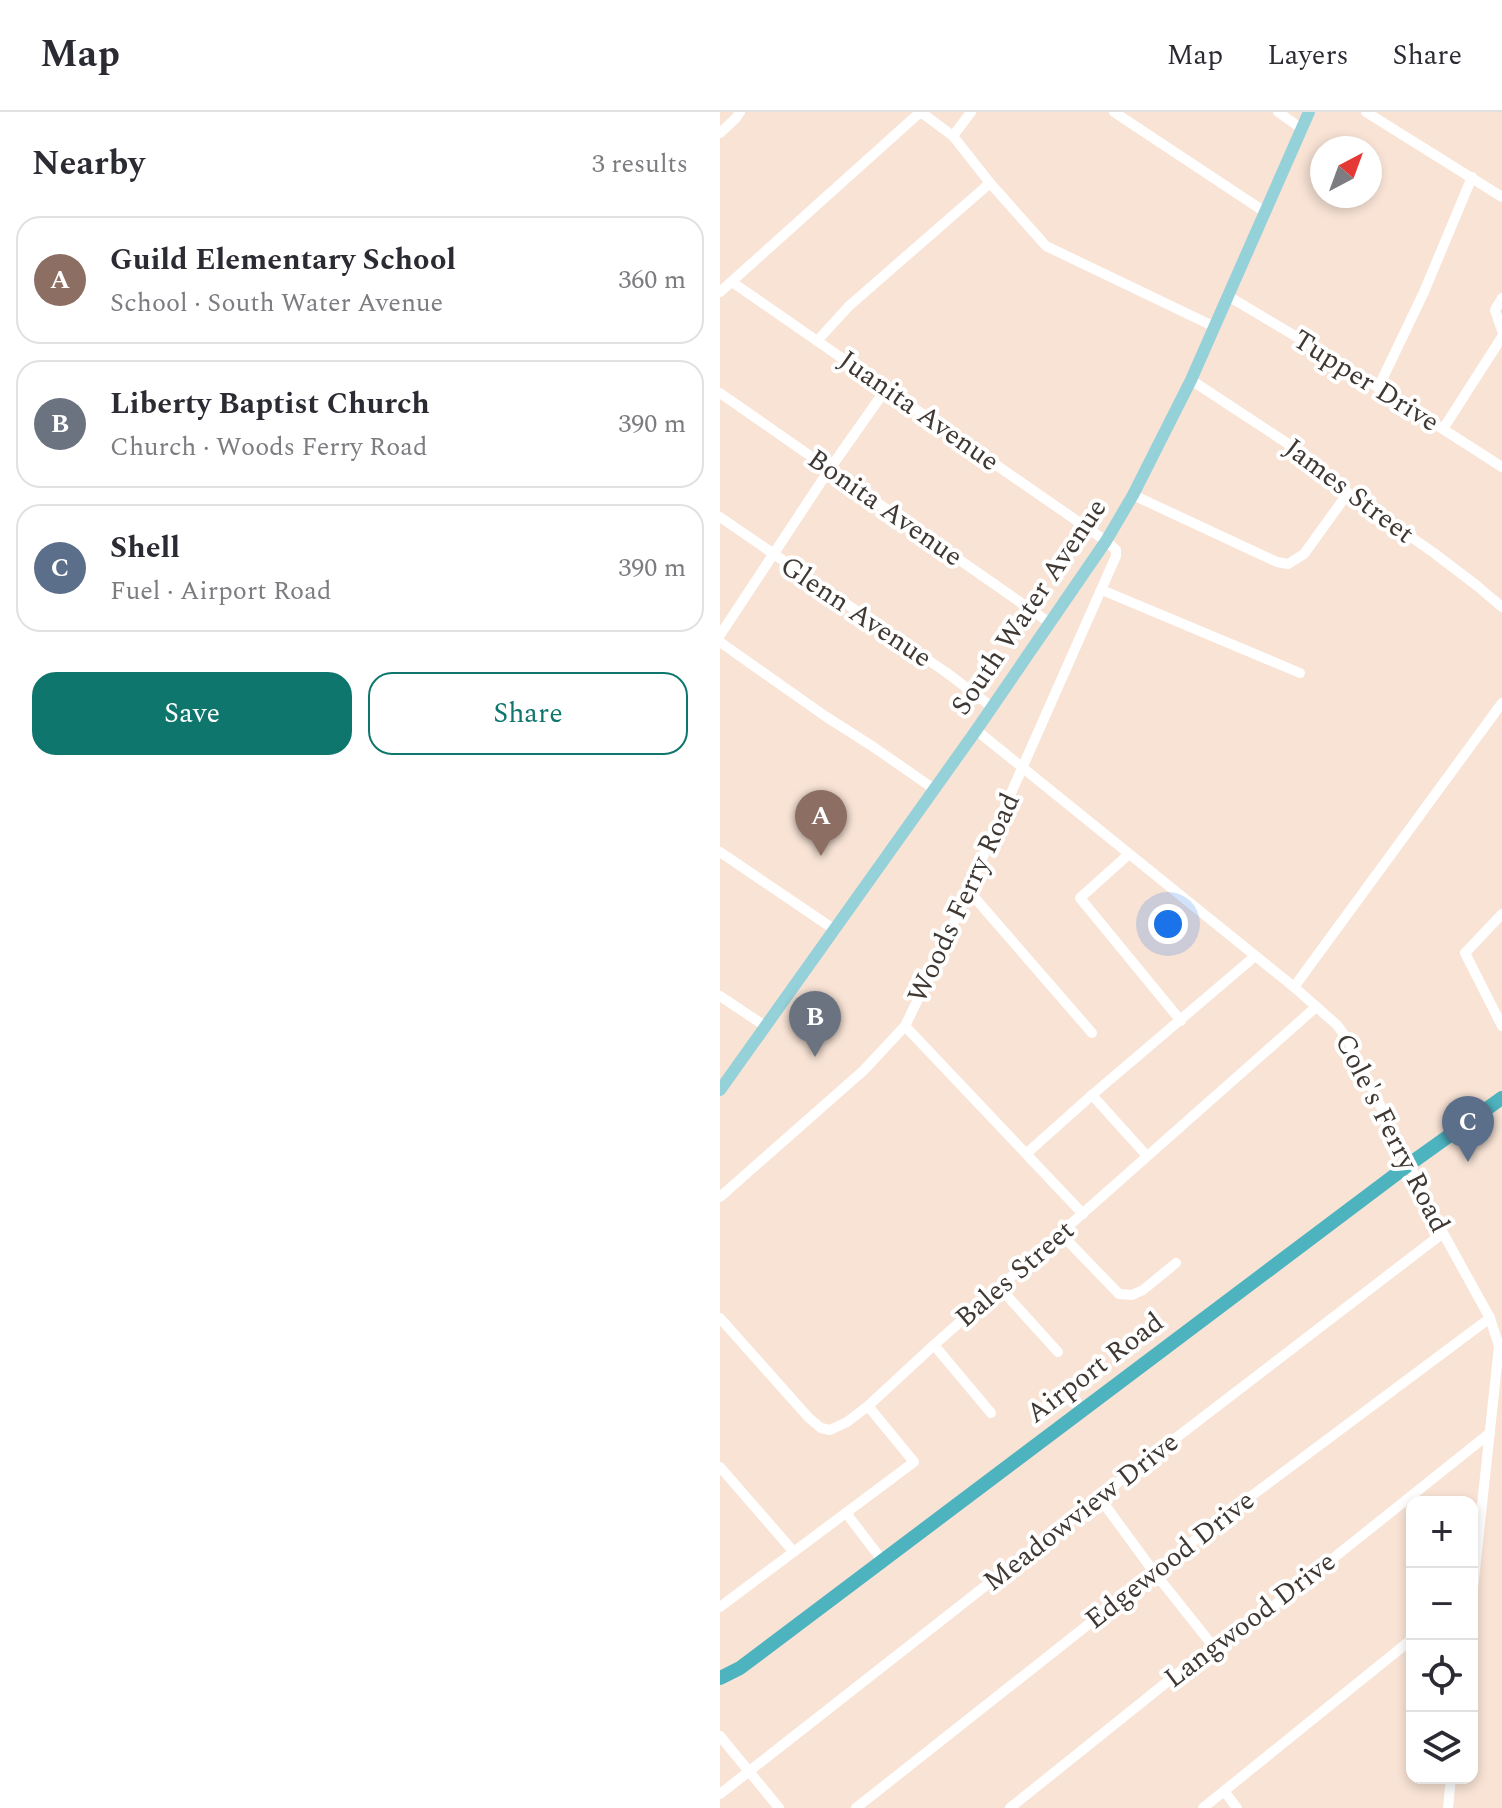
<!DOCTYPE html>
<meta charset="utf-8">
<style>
:root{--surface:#fff;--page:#f7f7f7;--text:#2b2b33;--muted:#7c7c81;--line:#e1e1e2;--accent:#0f766e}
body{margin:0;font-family:Spectral,serif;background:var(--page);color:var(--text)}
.controls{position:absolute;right:24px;bottom:24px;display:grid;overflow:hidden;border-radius:16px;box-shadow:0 4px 12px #0003}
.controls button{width:72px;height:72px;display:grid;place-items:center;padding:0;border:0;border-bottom:2px solid var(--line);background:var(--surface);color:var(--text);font:40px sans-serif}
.compass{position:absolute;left:590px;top:24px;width:72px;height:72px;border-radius:50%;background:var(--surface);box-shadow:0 4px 12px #0003;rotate:41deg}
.you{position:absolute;left:448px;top:812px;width:28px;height:28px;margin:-20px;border:6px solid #fff;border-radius:50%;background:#1a73e8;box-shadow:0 0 0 12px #1a73e833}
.badge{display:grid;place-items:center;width:52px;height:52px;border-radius:50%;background:var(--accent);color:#fff;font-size:26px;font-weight:700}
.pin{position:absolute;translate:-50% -66px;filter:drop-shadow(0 2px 4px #0008)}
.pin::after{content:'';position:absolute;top:42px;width:28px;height:24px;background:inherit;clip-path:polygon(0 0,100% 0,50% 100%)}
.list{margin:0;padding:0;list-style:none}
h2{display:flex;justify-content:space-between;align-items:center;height:104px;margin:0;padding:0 32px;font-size:34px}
h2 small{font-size:26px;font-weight:400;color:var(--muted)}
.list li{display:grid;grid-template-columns:52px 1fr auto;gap:24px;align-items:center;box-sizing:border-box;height:128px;margin:0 16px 16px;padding:0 16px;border:2px solid var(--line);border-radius:24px}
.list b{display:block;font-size:30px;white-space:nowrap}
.list p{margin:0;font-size:26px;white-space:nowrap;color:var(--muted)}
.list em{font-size:26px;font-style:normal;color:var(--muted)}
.actions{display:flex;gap:16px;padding:24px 32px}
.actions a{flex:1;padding:18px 0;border:2px solid var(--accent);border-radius:24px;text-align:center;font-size:28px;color:var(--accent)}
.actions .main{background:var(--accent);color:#fff}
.icon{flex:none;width:44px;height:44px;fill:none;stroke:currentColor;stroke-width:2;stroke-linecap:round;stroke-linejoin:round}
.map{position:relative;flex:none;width:782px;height:1696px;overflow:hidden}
header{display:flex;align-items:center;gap:48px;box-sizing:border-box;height:112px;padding:0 40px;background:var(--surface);border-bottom:2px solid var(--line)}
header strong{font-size:38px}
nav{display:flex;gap:44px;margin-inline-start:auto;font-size:28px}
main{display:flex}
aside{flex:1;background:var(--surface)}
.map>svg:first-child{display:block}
</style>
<header>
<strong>Map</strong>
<nav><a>Map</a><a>Layers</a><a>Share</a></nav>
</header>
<main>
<aside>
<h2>Nearby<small>3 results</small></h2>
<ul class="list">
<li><span class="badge" style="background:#8d6e63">A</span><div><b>Guild Elementary School</b><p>School · South Water Avenue</p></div><em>360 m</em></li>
<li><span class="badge" style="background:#6b7280">B</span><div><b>Liberty Baptist Church</b><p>Church · Woods Ferry Road</p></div><em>390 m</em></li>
<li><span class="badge" style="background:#5c6f8a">C</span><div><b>Shell</b><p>Fuel · Airport Road</p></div><em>390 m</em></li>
</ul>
<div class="actions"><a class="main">Save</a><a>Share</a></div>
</aside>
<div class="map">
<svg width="782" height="1696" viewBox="0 0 782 1696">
<rect width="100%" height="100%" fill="#f8e3d5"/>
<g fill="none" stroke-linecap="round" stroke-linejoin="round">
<!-- minor -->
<g stroke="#fff" stroke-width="10">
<path d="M 394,0 L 545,100"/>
<path d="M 558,0 L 582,17"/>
<path d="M 646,0 L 782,85"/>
<path d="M 0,21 L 16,6 L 20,0"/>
<path d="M 233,24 L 251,0"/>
<path d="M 0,180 L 197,3 L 202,1 L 233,24 L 270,71 L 326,134 L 495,215"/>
<path d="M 508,184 L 612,246 L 782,355"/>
<path d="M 782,186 L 775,198 L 782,219"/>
<path d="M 97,229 L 129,194 L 270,71"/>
<path d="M 471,268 L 588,345 L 628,381 L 714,441 L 756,473 L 782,495"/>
<path d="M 658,276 L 704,180 L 752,65"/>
<path d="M 0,281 L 330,511"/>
<path d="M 723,317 L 782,225"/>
<path d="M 413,383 L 557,450 L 568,452 L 584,442 L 628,381"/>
<path d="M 0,405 L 227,561 L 272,595"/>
<path d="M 382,478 L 580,561"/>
<path d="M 0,523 L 109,358 L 166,277"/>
<path d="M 0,530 L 105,604 L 155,636 L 214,677"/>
<path d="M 256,618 L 574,875 L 617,913 L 628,928 L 723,1121 L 770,1206 L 779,1234 L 752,1486"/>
<path d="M 0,740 L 115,818"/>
<path d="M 409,742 L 360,786 L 461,909"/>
<path d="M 248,778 L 372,921"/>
<path d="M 782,802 L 745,841 L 782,914"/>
<path d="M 574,875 L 782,591"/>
<path d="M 0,884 L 45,914"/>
<path d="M 185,914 L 363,1102"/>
<path d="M 372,983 L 427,1044"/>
<path d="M 307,1041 L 372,983 L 534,845"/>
<path d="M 0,1085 L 144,958 L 185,914 L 218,846 L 396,444 L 396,438 L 386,429 L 12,170"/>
<path d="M 340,1121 L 399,1182 L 412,1183 L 423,1178 L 456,1151"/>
<path d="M 279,1175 L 338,1240"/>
<path d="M 0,1206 L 89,1306 L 101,1316 L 110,1318 L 127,1310 L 148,1294 L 214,1233 L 596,895"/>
<path d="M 214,1233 L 271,1301"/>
<path d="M 0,1355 L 73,1439"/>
<path d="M 379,1385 L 434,1460 L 497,1539"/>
<path d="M 126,1401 L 162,1448"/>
<path d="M 0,1495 L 194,1350 L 148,1294"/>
<path d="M 0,1624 L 59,1696"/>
<path d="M 504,1679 L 517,1696"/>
<path d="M 0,1682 L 379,1385 L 723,1121"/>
<path d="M 136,1696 L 522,1391 L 770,1206"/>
<path d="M 290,1696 L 462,1558 L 497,1539 L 770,1321"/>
<path d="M 483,1696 L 692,1527"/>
<path d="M 728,1696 L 731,1666"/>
</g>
<!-- major -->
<path stroke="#94d1d9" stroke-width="12" d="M 0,978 L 255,620 L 386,429 L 413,383 L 471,268 L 589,0"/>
<!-- highway -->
<path stroke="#4db3bf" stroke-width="14" d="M 0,1566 L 20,1556 L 691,1051 L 782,986"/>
</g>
<g text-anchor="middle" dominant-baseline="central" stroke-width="8" stroke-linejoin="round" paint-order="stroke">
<!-- street labels -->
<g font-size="28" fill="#403833" stroke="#fff">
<text transform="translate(646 269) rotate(32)">Tupper Drive</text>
<text transform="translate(199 299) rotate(35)">Juanita Avenue</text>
<text transform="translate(629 379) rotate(37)">James Street</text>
<text transform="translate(165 396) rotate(35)">Bonita Avenue</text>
<text transform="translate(309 495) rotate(-56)">South Water Avenue</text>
<text transform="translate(136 500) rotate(34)">Glenn Avenue</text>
<text transform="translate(244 786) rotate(-65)">Woods Ferry Road</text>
<text transform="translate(672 1021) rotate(63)">Cole's Ferry Road</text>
<text transform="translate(295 1162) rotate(-41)">Bales Street</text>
<text transform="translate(375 1256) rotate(-37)">Airport Road</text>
<text transform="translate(361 1400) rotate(-38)">Meadowview Drive</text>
<text transform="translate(450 1448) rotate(-38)">Edgewood Drive</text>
<text transform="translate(530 1508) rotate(-37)">Langwood Drive</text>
</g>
</g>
</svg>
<div class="controls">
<button>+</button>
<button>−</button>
<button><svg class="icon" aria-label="locate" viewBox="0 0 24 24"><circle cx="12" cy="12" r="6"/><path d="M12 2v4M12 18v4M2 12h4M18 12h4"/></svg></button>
<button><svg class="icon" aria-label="layers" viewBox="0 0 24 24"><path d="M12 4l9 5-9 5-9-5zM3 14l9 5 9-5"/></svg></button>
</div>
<svg class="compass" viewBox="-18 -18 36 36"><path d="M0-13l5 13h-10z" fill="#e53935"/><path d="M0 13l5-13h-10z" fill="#7c7c81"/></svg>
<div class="you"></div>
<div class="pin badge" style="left:101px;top:744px;background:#8d6e63">A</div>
<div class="pin badge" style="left:95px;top:945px;background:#6b7280">B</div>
<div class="pin badge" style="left:748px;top:1050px;background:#5c6f8a">C</div>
</div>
</main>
